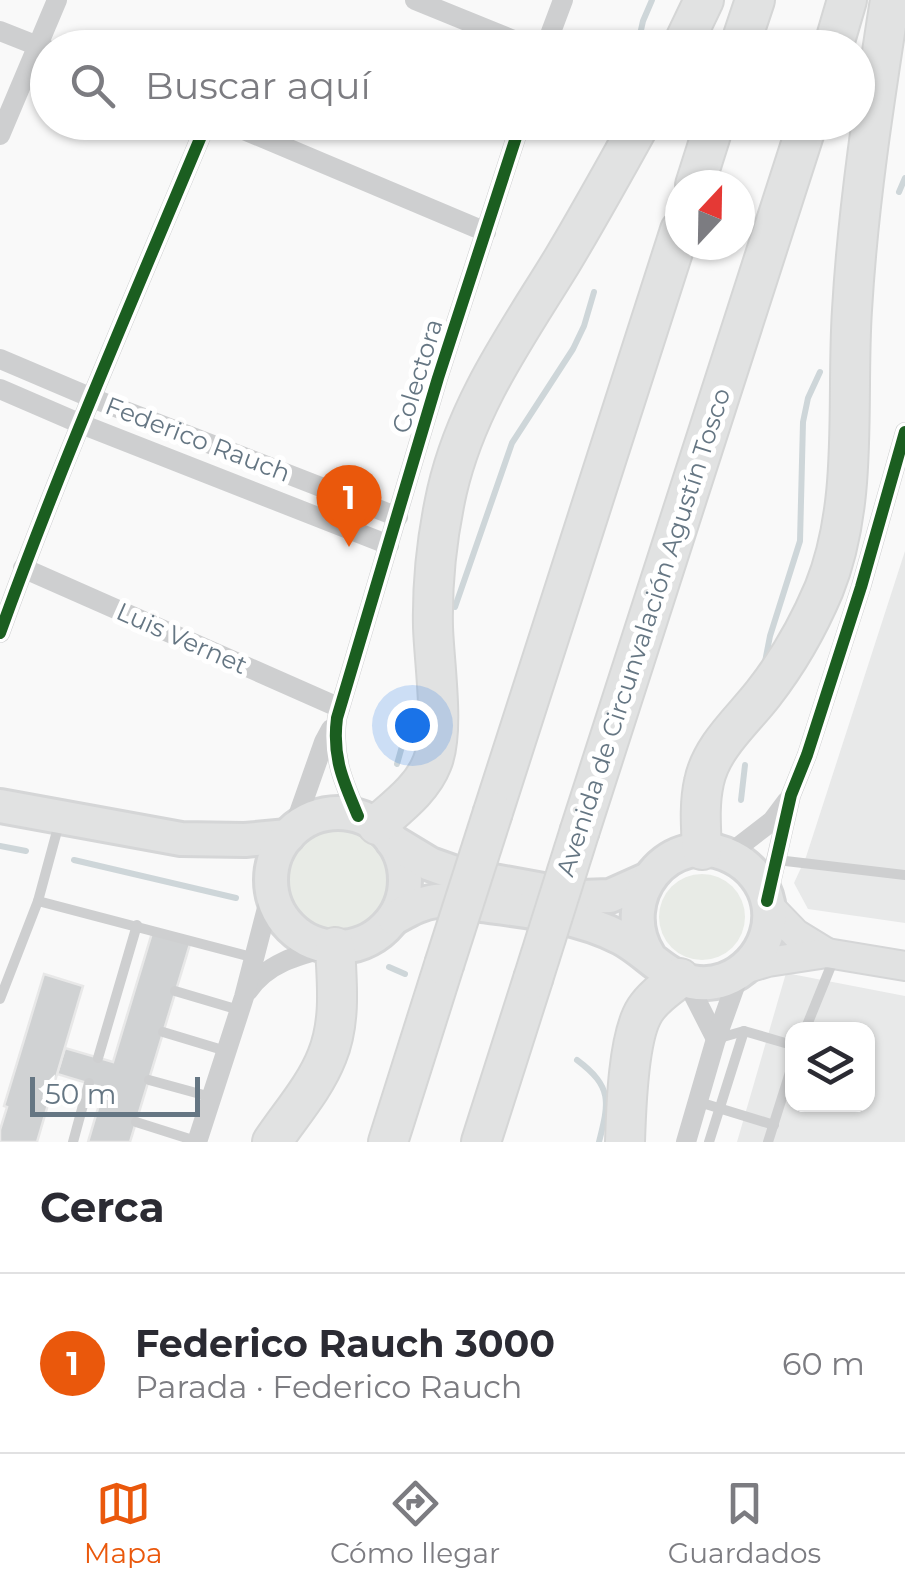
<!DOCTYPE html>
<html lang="es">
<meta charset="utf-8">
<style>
:root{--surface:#fff;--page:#f7f7f7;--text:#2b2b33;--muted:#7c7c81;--line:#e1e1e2;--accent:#ea580c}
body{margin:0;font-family:Montserrat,sans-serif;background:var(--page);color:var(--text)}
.controls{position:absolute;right:30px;bottom:30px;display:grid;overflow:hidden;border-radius:20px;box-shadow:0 2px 8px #0004}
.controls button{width:90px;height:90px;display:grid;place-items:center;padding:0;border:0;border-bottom:2px solid var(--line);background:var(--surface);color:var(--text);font:50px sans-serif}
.compass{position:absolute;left:665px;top:170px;width:90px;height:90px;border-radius:50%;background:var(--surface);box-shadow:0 2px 8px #0004;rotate:22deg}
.scale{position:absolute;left:30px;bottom:25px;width:170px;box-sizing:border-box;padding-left:10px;border:5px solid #657683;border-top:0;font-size:28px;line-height:35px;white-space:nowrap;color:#657683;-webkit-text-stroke:8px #fff;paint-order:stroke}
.you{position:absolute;left:412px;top:725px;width:35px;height:35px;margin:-25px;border:8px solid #fff;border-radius:50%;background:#1a73e8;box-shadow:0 0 0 15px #1a73e833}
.badge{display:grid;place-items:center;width:65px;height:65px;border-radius:50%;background:var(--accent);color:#fff;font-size:32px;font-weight:700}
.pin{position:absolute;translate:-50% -82px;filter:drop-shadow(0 2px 5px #0008)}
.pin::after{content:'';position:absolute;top:52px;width:35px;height:30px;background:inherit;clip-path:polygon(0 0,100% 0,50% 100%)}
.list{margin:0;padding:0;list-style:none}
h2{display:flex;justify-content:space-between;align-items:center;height:130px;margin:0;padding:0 40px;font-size:42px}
h2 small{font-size:32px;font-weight:400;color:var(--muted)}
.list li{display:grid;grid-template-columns:65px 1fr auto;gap:30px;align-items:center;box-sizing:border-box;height:180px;padding:0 40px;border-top:2px solid var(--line)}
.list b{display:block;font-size:38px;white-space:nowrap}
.list p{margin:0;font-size:32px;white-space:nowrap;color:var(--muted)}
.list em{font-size:32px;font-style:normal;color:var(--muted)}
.icon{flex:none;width:55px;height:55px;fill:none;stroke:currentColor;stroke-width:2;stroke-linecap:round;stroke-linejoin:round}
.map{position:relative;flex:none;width:905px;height:1142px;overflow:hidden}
.search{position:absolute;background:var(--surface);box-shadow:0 2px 8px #0004;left:30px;right:30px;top:30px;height:110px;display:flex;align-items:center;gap:25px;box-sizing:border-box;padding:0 35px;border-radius:55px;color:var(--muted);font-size:38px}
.sheet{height:310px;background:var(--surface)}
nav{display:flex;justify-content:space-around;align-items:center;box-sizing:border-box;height:140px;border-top:2px solid var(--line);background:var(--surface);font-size:28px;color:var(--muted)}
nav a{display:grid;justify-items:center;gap:5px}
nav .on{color:var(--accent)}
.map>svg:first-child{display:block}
</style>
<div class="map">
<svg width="905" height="1142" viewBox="0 0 905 1142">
<rect width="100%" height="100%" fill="#f9f9f9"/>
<!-- built -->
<g fill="#e8e9e9" fill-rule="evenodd">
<path d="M 905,551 L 905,923 L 808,909 L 794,883 L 806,857 Z"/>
<path d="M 786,973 L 905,996 L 905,1142 L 737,1142 ZM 792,1030 L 868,1030 L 868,1104 L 792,1104 Z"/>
</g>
<!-- green -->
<g fill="#e8ebe6">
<circle cx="338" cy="881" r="51"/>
<circle cx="702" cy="917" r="43"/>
</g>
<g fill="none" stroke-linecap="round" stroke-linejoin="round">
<!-- stream -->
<g stroke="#ced6d9" stroke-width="6">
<path d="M 637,48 L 643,21 L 652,0"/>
<path d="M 899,192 L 905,178"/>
<path d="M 455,607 L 512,443 L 573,349 L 584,326 L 594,292"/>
<path d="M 764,667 L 770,636 L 800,541 L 803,422 L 808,398 L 820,372"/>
<path d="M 397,764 L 412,711"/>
<path d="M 741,800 L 745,765"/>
<path d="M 0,846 L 26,851"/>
<path d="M 74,860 L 236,898"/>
<path d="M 389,967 L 405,974"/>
<path d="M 577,1060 C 613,1087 609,1102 599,1142"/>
</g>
</g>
<!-- building -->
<g fill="#d0d2d3" stroke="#e8e8e8" stroke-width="2.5">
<path d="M 152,933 L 190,944 L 130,1142 L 88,1142 L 104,1088 L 57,1074 L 65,1048 L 113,1062 Z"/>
<path d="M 44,974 L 83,986 L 37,1142 L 0,1142 L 0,1130 L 7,1107 L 4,1106 Z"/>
</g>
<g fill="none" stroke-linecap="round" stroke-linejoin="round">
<defs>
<g id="secondary">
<path d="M 769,906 L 796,934 L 827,953"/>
<path d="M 744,969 L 768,962 L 827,953 L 905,966"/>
</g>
<g id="primary">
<path d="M 0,806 L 181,839 L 245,840 L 288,836"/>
<circle cx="338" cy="880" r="67"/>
<path d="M 392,841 L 430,864 L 461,875 L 581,897 L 610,896 L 648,879"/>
<path d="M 394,918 C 407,911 420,903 436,901 C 450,899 466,903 481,905 C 528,911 579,916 621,938 C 646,951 664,976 692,982 C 737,991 777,947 768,903 C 764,883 750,866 732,857 C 669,826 613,899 649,956"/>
</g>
<g id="motorway">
<path d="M 681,48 L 704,0"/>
<path d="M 739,48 L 755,0"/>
<path d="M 833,48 L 847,0"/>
<path d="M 695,185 L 715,122"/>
<path d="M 493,812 L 680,230"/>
<path d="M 377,825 C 397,807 422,789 432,763 C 445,732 434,662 433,627 C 432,581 437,536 447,491 C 467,404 516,336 562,261 C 589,216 615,169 641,122"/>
<path d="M 580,830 L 808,122"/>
<path d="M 702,850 C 701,828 699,804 704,782 C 711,747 742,721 763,694 C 788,662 808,627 824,589 C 859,502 846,402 852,310 C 858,206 874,103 890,0"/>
<path d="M 272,1142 C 290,1115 315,1087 327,1056 C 341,1022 337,983 335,947"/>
<path d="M 388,1142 L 444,965"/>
<path d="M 481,1142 L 533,979"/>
<path d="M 625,1142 C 626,1109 628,1036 645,1010 C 654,996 667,988 680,978"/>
</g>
</defs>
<!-- secondary casing -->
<use href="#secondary" stroke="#d5d6d7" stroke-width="32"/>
<!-- primary casing -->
<use href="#primary" stroke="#d5d6d7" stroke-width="38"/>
<!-- motorway casing -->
<use href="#motorway" stroke="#d5d6d6" stroke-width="42"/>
<!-- service -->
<g stroke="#cecfd0" stroke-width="10">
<path d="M 777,860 L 905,875"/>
<path d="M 38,901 L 255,958"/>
<path d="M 175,991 L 239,1010"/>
<path d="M 0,999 L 38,901 L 60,820"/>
<path d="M 805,1030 L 835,956"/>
<path d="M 163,1032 L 226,1051"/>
<path d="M 716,1039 L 744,1031 L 792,1045"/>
<path d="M 98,1058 L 137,925"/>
<path d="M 149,1080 L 211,1097"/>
<path d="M 699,1102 L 774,1125"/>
<path d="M 136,1122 L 196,1141"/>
<path d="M 73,1142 L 89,1083"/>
<path d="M 709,1142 L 744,1031"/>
<path d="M 768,1142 L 792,1066"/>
</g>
<!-- minor -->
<g stroke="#cecfd0" stroke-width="20">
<path d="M 415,0 L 533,48"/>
<path d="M 0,31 L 48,50"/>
<path d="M 545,48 L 563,0"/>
<path d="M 225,122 L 486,232"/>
<path d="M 0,135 L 57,0"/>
<path d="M 0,359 L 92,398 L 398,517"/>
<path d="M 0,389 L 81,424 L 389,545"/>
<path d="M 23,568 L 340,708"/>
<path d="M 0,633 C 62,461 136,292 207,122"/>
<path d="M 358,816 C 343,781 332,757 337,718 L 438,378 L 521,122"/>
<path d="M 293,830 L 324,742 L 331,729"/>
<path d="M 728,855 L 772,821 L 787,801"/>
<path d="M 767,900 L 791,795 L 807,755 L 861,587 L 905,432"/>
<path d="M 686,980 L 716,1039"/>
<path d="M 248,991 C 267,963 298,955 330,947"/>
<path d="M 197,1142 L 244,997 L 272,889"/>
<path d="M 686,1142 L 716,1039 L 740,972"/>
</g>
<!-- secondary -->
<use href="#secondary" stroke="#e1e2e2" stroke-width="28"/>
<!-- primary -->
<use href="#primary" stroke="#e1e2e2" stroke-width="32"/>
<!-- motorway -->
<use href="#motorway" stroke="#e1e2e2" stroke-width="38"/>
<defs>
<g id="motorway-bridge">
<path d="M 444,965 L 493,812"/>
<path d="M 533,979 L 580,830"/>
</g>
</defs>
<!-- motorway-bridge casing -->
<use href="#motorway-bridge" stroke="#d5d6d6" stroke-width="42" stroke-linecap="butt"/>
<!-- motorway-bridge -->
<use href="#motorway-bridge" stroke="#e1e2e2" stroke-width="38"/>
<defs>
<g id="cycleway">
<path d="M 0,633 C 62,461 136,292 207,122"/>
<path d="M 358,816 C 343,781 332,757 337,718 L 438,378 L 521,122"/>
<path d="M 767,901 L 791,795 L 807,755 L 861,587 L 905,432"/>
</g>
</defs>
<!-- cycleway casing -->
<use href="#cycleway" stroke="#fff" stroke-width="19"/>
<!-- cycleway -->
<use href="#cycleway" stroke="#1b5e20" stroke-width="12"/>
</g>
<g text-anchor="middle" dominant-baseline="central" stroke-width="10" stroke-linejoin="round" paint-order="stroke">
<!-- street labels -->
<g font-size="25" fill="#657683" stroke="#fff">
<text transform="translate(417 376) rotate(-73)">Colectora</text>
<text transform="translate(198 439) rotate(21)">Federico Rauch</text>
<text transform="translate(643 632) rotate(-72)">Avenida de Circunvalación Agustín Tosco</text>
<text transform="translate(182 638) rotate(24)">Luis Vernet</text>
</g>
</g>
</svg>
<div class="controls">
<button><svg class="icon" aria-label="layers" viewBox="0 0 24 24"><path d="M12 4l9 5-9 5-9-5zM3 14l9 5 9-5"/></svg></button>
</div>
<svg class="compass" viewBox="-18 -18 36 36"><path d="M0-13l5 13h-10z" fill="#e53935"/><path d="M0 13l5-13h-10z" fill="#7c7c81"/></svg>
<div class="scale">50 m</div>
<div class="you"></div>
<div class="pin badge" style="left:349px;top:547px">1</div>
<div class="search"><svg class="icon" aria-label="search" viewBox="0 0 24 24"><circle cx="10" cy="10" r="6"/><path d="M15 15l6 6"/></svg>Buscar aquí</div>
</div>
<section class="sheet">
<h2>Cerca<small></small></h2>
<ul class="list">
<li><span class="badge">1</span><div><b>Federico Rauch 3000</b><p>Parada · Federico Rauch</p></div><em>60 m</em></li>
</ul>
</section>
<nav>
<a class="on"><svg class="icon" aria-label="map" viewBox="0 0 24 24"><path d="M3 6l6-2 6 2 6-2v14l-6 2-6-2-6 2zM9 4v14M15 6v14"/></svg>Mapa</a>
<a><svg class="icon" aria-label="directions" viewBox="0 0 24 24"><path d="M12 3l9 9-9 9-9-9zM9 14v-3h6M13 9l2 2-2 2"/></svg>Cómo llegar</a>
<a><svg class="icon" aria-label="saved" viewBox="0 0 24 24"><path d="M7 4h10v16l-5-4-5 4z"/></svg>Guardados</a>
</nav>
